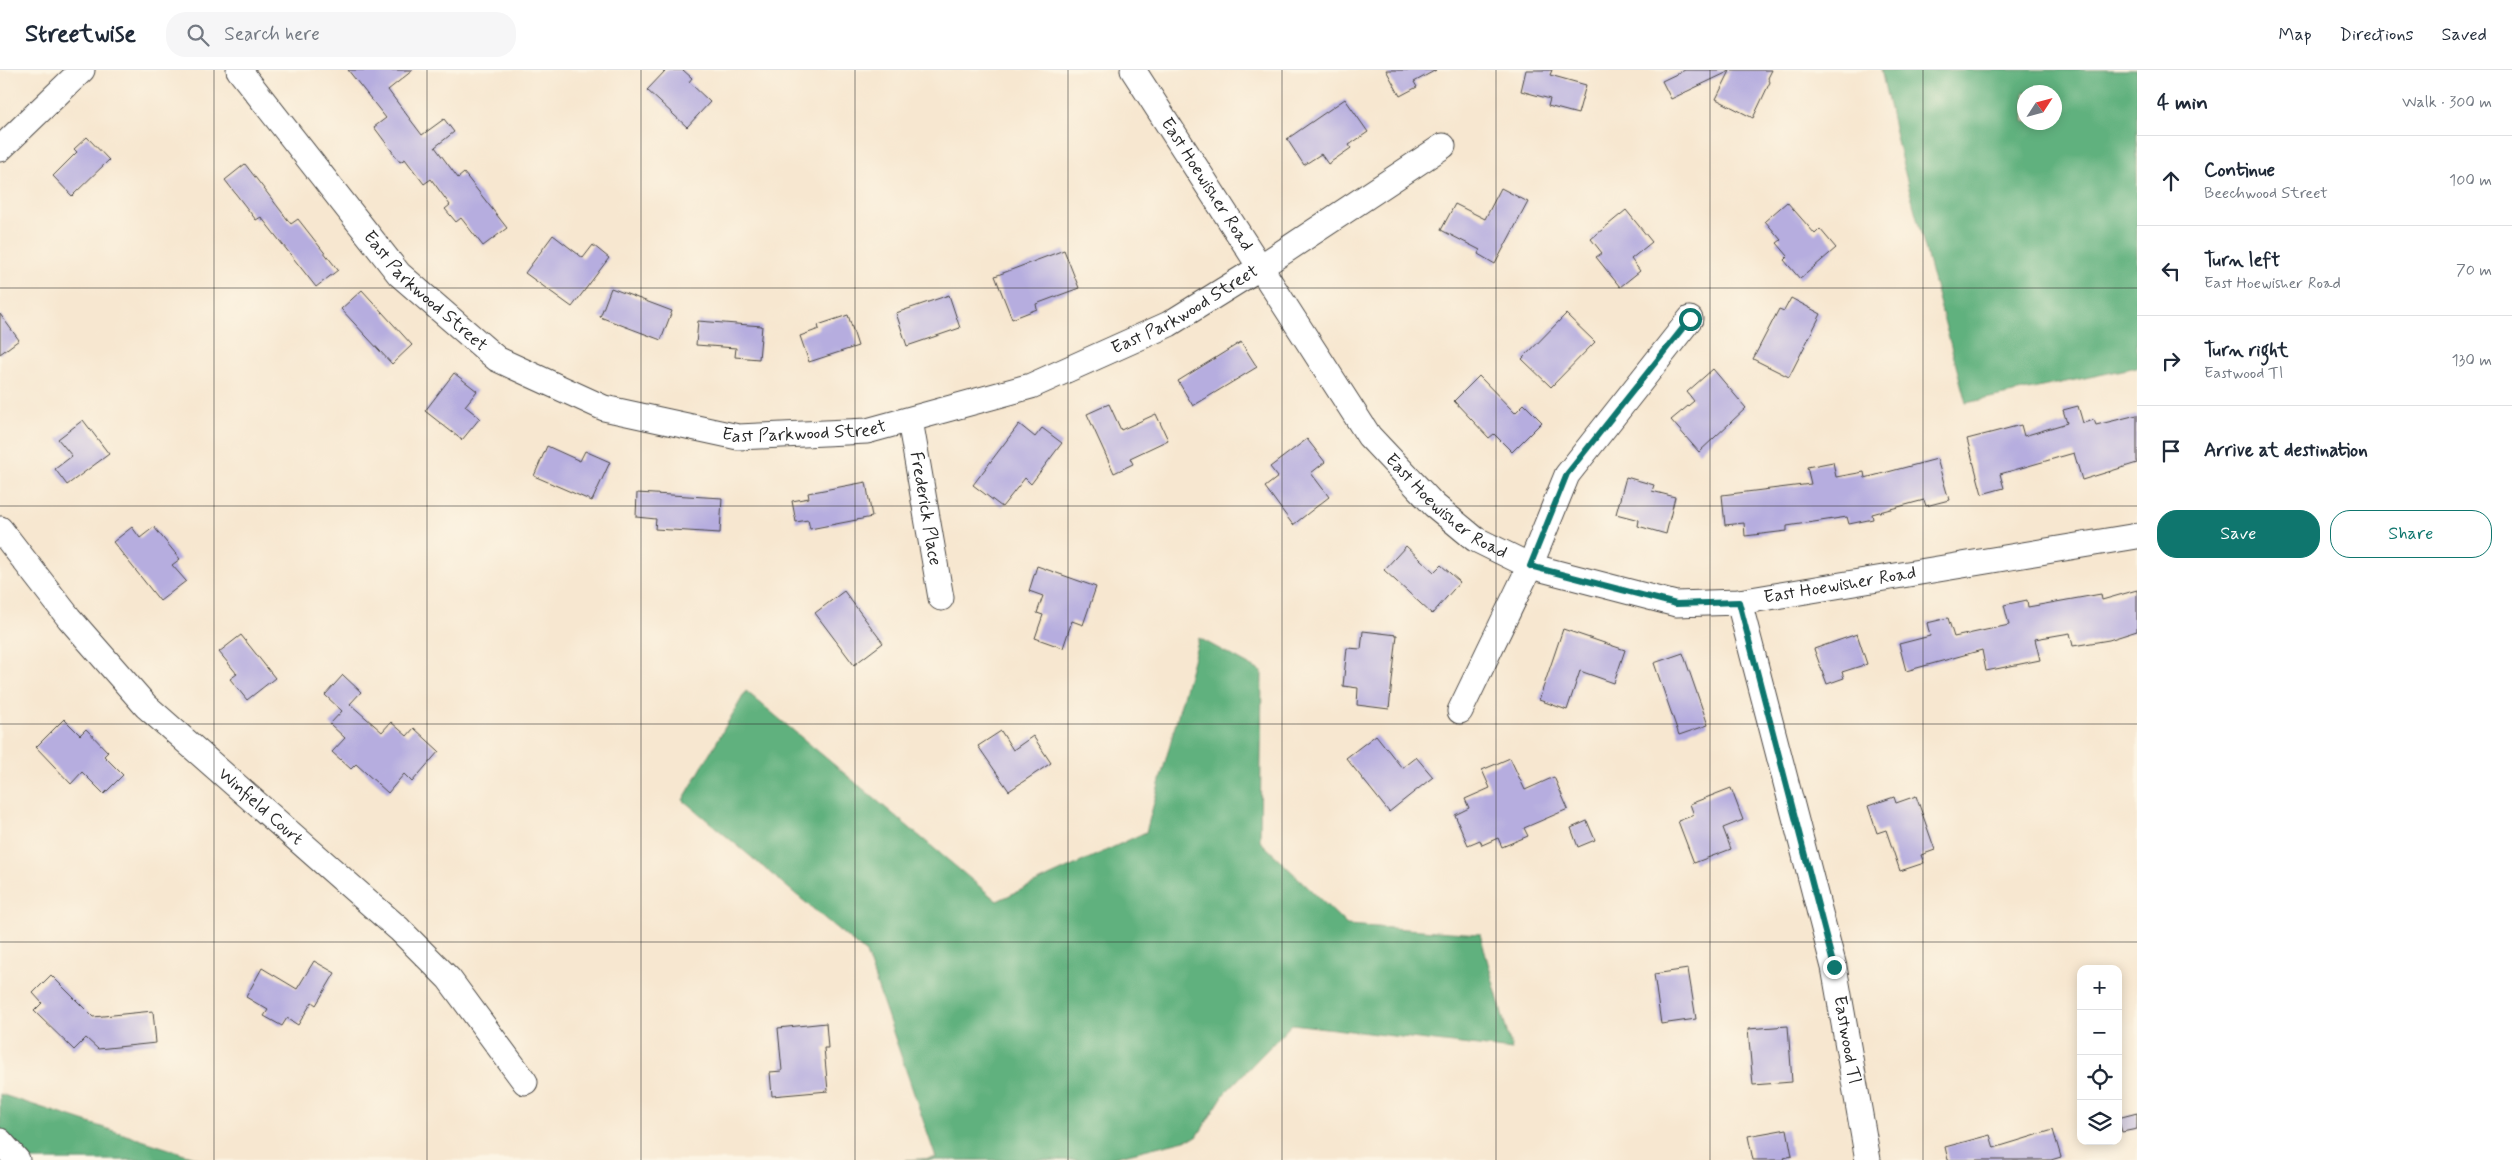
<!DOCTYPE html>
<meta charset="utf-8">
<style>
:root{--surface:#fff;--page:#f6f6f7;--text:#1f2937;--muted:#747a83;--line:#e0e1e3;--accent:#0f766e}
body{margin:0;font-family:Mynerve,sans-serif;background:var(--page);color:var(--text)}
.controls{position:absolute;right:15px;bottom:15px;display:grid;overflow:hidden;border-radius:10px;box-shadow:0 2px 12px #0003}
.controls button{width:45px;height:45px;display:grid;place-items:center;padding:0;border:0;border-bottom:1px solid var(--line);background:var(--surface);color:var(--text);font:25px sans-serif}
.compass{position:absolute;left:2017px;top:15px;width:45px;height:45px;border-radius:50%;background:var(--surface);box-shadow:0 2px 12px #0003;rotate:54deg}
.stop{position:absolute;width:15px;height:15px;margin:-11px;border:4px solid #0f766e;border-radius:50%;background:#fff}
.stop.end{background:#0f766e;border-color:#fff;box-shadow:0 1px 5px #0008}
.list{margin:0;padding:0;list-style:none}
h2{display:flex;justify-content:space-between;align-items:center;height:65px;margin:0;padding:0 20px;font-size:21px}
h2 small{font-size:16px;font-weight:400;color:var(--muted)}
.list li{display:grid;grid-template-columns:32px 1fr auto;gap:15px;align-items:center;box-sizing:border-box;height:90px;padding:0 20px;border-top:1px solid var(--line)}
.list b{display:block;font-size:19px;white-space:nowrap}
.list p{margin:0;font-size:16px;white-space:nowrap;color:var(--muted)}
.list em{font-size:16px;font-style:normal;color:var(--muted)}
.actions{display:flex;gap:10px;padding:15px 20px}
.actions a{flex:1;padding:11px 0;border:1px solid var(--accent);border-radius:20px;text-align:center;font-size:18px;color:var(--accent)}
.actions .main{background:var(--accent);color:#fff}
.icon{flex:none;width:28px;height:28px;fill:none;stroke:currentColor;stroke-width:2;stroke-linecap:round;stroke-linejoin:round}
.map{position:relative;flex:none;width:2137px;height:1090px;overflow:hidden}
header{display:flex;align-items:center;gap:30px;box-sizing:border-box;height:70px;padding:0 25px;background:var(--surface);border-bottom:1px solid var(--line)}
header strong{font-size:24px}
nav{display:flex;gap:28px;margin-inline-start:auto;font-size:18px}
.search{width:350px;height:45px;background:var(--page);display:flex;align-items:center;gap:12px;box-sizing:border-box;padding:0 18px;border-radius:20px;color:var(--muted);font-size:19px}
main{display:flex}
aside{flex:1;background:var(--surface)}
.map>svg:first-child{display:block}
</style>
<header>
<strong>Streetwise</strong>
<div class="search"><svg class="icon" aria-label="search" viewBox="0 0 24 24"><circle cx="10" cy="10" r="6"/><path d="M15 15l6 6"/></svg>Search here</div>
<nav><a>Map</a><a>Directions</a><a>Saved</a></nav>
</header>
<main>
<div class="map">
<svg width="2137" height="1090" viewBox="0 0 2137 1090">
<rect width="100%" height="100%" fill="#fcf5e5"/>
<filter id="ink" filterUnits="userSpaceOnUse"><feTurbulence type="fractalNoise" baseFrequency=".02" numOctaves="2"/><feDisplacementMap in="SourceGraphic" scale="10" xChannelSelector="R" yChannelSelector="G"/><feConvolveMatrix kernelMatrix="1 2 1 2 8 2 1 2 1" color-interpolation-filters="sRGB"/></filter>
<filter id="wash" filterUnits="userSpaceOnUse"><feTurbulence type="fractalNoise" baseFrequency=".0096" numOctaves="4" result="noise"/><feDisplacementMap in="SourceGraphic" scale="20" xChannelSelector="R" yChannelSelector="G"/><feGaussianBlur stdDeviation="1.12" result="paint"/><feColorMatrix in="noise" values="0 0 0 0 0 0 0 0 0 0 0 0 0 0 0 0 0 1.4 0 .05"/><feComposite in="paint" operator="in"/></filter>
<g filter="url(#wash)">
<rect width="100%" height="100%" fill="#f7e7d0"/>
<!-- forest -->
<g fill="#60b17e" stroke="#466e54" fill-rule="evenodd">
<path d="M 1881,0 L 2137,0 L 2137,297 L 1966,333 L 1901,88 ZM 2054,22 L 2054,52 L 2024,52 L 2024,22 Z"/>
<path d="M 1199,568 L 1262,602 L 1260,771 L 1347,855 L 1480,864 L 1512,980 L 1292,954 L 1224,1024 L 1197,1067 L 1103,1090 L 905,1090 L 936,1088 L 866,883 L 683,730 L 746,621 L 997,831 L 1146,762 Z"/>
<path d="M 0,1024 L 203,1090 L 0,1090 Z"/>
</g>
<g id="blocks">
<!-- building -->
<g fill="#b6addf">
<path d="M 348,0 L 413,0 L 388,20 L 422,65 L 444,49 L 454,62 L 435,77 L 458,108 L 464,103 L 507,158 L 483,176 L 461,148 L 456,152 L 445,139 L 450,135 L 431,109 L 424,114 L 405,89 L 400,92 L 374,57 L 386,48 Z"/>
<path d="M 666,0 L 683,0 L 692,8 L 689,12 L 710,32 L 687,57 L 647,20 Z"/>
<path d="M 1386,0 L 1436,0 L 1414,12 L 1417,17 L 1400,26 Z"/>
<path d="M 1526,0 L 1552,0 L 1550,5 L 1586,15 L 1578,44 L 1548,36 L 1550,29 L 1521,21 Z"/>
<path d="M 1685,0 L 1772,0 L 1768,8 L 1770,12 L 1753,48 L 1716,29 L 1730,1 L 1671,29 L 1662,11 Z"/>
<path d="M 1345,29 L 1368,62 L 1349,75 L 1351,78 L 1328,94 L 1321,84 L 1304,95 L 1287,69 Z"/>
<path d="M 87,67 L 109,90 L 72,126 L 53,106 L 77,82 L 74,79 Z"/>
<path d="M 245,94 L 291,154 L 298,149 L 338,200 L 316,217 L 261,147 L 256,150 L 225,110 Z"/>
<path d="M 1501,118 L 1528,132 L 1495,194 L 1478,184 L 1480,180 L 1441,160 L 1455,134 L 1485,149 Z"/>
<path d="M 1787,132 L 1815,164 L 1820,159 L 1836,178 L 1800,209 L 1784,190 L 1788,186 L 1777,173 L 1781,170 L 1765,151 Z"/>
<path d="M 1626,140 L 1652,172 L 1631,189 L 1640,201 L 1620,217 L 1596,187 L 1602,183 L 1591,169 Z"/>
<path d="M 553,165 L 583,188 L 593,175 L 609,188 L 572,237 L 525,203 Z"/>
<path d="M 1064,180 L 1079,218 L 1036,234 L 1037,239 L 1012,249 L 995,206 Z"/>
<path d="M 611,218 L 672,241 L 661,270 L 600,247 Z"/>
<path d="M 362,220 L 412,275 L 392,294 L 341,239 Z"/>
<path d="M 949,225 L 960,258 L 907,276 L 896,243 Z"/>
<path d="M 1791,228 L 1821,244 L 1789,307 L 1753,289 L 1779,239 L 1784,241 Z"/>
<path d="M 0,244 L 19,270 L 0,284 Z"/>
<path d="M 1566,244 L 1595,272 L 1551,317 L 1522,289 Z"/>
<path d="M 848,245 L 858,276 L 809,292 L 800,266 L 819,259 L 818,255 Z"/>
<path d="M 698,251 L 762,256 L 759,289 L 735,287 L 736,278 L 696,275 Z"/>
<path d="M 1241,272 L 1257,297 L 1193,336 L 1178,311 Z"/>
<path d="M 1713,299 L 1746,338 L 1699,382 L 1671,350 L 1694,331 L 1687,322 Z"/>
<path d="M 454,303 L 477,321 L 465,336 L 480,348 L 462,370 L 425,341 Z"/>
<path d="M 1479,306 L 1515,343 L 1524,334 L 1542,352 L 1512,382 L 1494,364 L 1489,368 L 1454,331 Z"/>
<path d="M 1109,334 L 1121,360 L 1156,344 L 1168,370 L 1130,388 L 1133,394 L 1114,403 L 1087,344 Z"/>
<path d="M 2078,336 L 2083,353 L 2094,350 L 2096,355 L 2137,345 L 2137,393 L 2082,410 L 2074,383 L 2000,404 L 2004,418 L 1982,424 L 1967,369 L 2021,355 L 2024,366 L 2067,353 L 2063,340 Z"/>
<path d="M 83,350 L 109,384 L 67,415 L 55,399 L 72,386 L 58,369 Z"/>
<path d="M 1019,354 L 1035,367 L 1042,358 L 1062,373 L 1031,414 L 1025,408 L 1002,437 L 973,415 Z"/>
<path d="M 1307,369 L 1325,392 L 1311,403 L 1329,427 L 1293,455 L 1265,417 L 1278,407 L 1270,397 Z"/>
<path d="M 547,376 L 580,391 L 585,381 L 610,392 L 592,431 L 534,406 Z"/>
<path d="M 1937,389 L 1949,430 L 1926,436 L 1924,430 L 1872,444 L 1873,449 L 1849,454 L 1847,447 L 1787,456 L 1787,461 L 1745,466 L 1744,453 L 1725,455 L 1722,425 L 1811,414 L 1807,397 L 1833,392 L 1836,407 L 1864,402 L 1865,408 Z"/>
<path d="M 1626,407 L 1654,415 L 1652,421 L 1675,427 L 1666,464 L 1638,456 L 1639,450 L 1616,444 Z"/>
<path d="M 866,412 L 872,447 L 810,459 L 808,450 L 796,452 L 792,431 L 809,428 L 808,423 Z"/>
<path d="M 637,423 L 722,428 L 720,463 L 655,459 L 656,449 L 636,447 Z"/>
<path d="M 132,457 L 140,468 L 154,457 L 180,489 L 172,495 L 186,511 L 160,531 L 113,472 Z"/>
<path d="M 1406,476 L 1434,502 L 1441,495 L 1460,512 L 1432,544 L 1384,500 Z"/>
<path d="M 1037,496 L 1096,517 L 1083,555 L 1072,551 L 1063,578 L 1035,568 L 1043,545 L 1037,543 L 1043,526 L 1029,521 Z"/>
<path d="M 2137,520 L 2137,561 L 2109,570 L 2073,576 L 2070,563 L 2035,569 L 2040,590 L 1986,601 L 1982,580 L 1906,601 L 1899,574 L 1930,566 L 1927,553 L 1948,548 L 1954,567 L 2009,555 L 2004,535 L 2027,530 L 2028,537 L 2101,524 L 2102,530 Z"/>
<path d="M 844,521 L 883,573 L 854,595 L 815,543 Z"/>
<path d="M 1563,559 L 1625,580 L 1614,613 L 1580,601 L 1567,640 L 1539,630 Z"/>
<path d="M 1363,561 L 1397,565 L 1389,639 L 1357,635 L 1358,618 L 1343,616 L 1347,578 L 1361,579 Z"/>
<path d="M 1857,564 L 1867,594 L 1842,602 L 1844,608 L 1827,614 L 1814,579 Z"/>
<path d="M 241,565 L 275,608 L 247,630 L 230,609 L 237,604 L 219,582 Z"/>
<path d="M 1683,583 L 1708,655 L 1679,665 L 1654,593 Z"/>
<path d="M 343,605 L 361,622 L 350,634 L 382,662 L 391,652 L 407,666 L 414,658 L 439,681 L 412,712 L 404,704 L 388,723 L 356,694 L 351,699 L 332,682 L 345,668 L 330,654 L 342,641 L 325,625 Z"/>
<path d="M 64,649 L 80,665 L 86,659 L 108,682 L 104,686 L 123,705 L 104,724 L 82,702 L 71,714 L 36,677 Z"/>
<path d="M 1001,661 L 1013,680 L 1033,666 L 1051,693 L 1009,721 L 978,676 Z"/>
<path d="M 1376,665 L 1402,698 L 1416,687 L 1433,707 L 1389,742 L 1346,688 Z"/>
<path d="M 1510,688 L 1525,720 L 1554,707 L 1568,739 L 1524,758 L 1528,766 L 1502,777 L 1498,768 L 1482,775 L 1480,770 L 1468,775 L 1455,745 L 1469,738 L 1465,729 L 1490,718 L 1482,700 Z"/>
<path d="M 1731,718 L 1743,750 L 1723,758 L 1731,779 L 1694,793 L 1678,751 L 1694,745 L 1690,734 Z"/>
<path d="M 1916,726 L 1935,780 L 1921,785 L 1924,793 L 1900,801 L 1886,760 L 1877,763 L 1868,736 L 1894,727 L 1896,733 Z"/>
<path d="M 1587,751 L 1595,770 L 1578,777 L 1571,758 Z"/>
<path d="M 314,891 L 335,903 L 316,935 L 312,932 L 298,955 L 287,948 L 282,956 L 264,946 L 268,940 L 246,927 L 262,898 L 297,919 Z"/>
<path d="M 1688,899 L 1696,949 L 1661,954 L 1654,904 Z"/>
<path d="M 51,905 L 93,947 L 153,941 L 156,973 L 98,979 L 86,968 L 74,980 L 34,941 L 42,933 L 33,923 Z"/>
<path d="M 826,953 L 828,978 L 824,978 L 828,1021 L 772,1026 L 770,1002 L 782,1001 L 778,958 Z"/>
<path d="M 1788,956 L 1792,1012 L 1753,1015 L 1748,959 Z"/>
<path d="M 2137,1043 L 2137,1059 L 2122,1062 L 2118,1048 Z"/>
<path d="M 1787,1059 L 1792,1086 L 1784,1088 L 1785,1090 L 1753,1090 L 1748,1066 Z"/>
<path d="M 2053,1060 L 2061,1087 L 2051,1090 L 1948,1090 L 1945,1077 L 1990,1065 L 1994,1078 Z"/>
</g>
</g>
</g>
<g filter="url(#ink)">
<use href="#blocks" fill-opacity="0" stroke="#4a4744" stroke-width="1"/>
<g fill="none" stroke-linecap="round" stroke-linejoin="round">
<defs>
<g id="minor">
<path id="s1" d="M 239,0 L 399,204 L 497,289 L 604,338 L 738,367 L 867,361 L 1031,316 L 1169,254 L 1259,198 L 1443,76"/>
<path id="s2" d="M 1133,0 L 1369,366 L 1434,435 L 1475,469 L 1530,496 L 1676,534 L 1739,532 L 2137,466"/>
<path d="M 0,79 L 82,0"/>
<path id="s3" d="M 910,350 L 941,528"/>
<path id="s4" d="M 0,459 L 69,548 L 146,636 L 399,859 L 449,909 L 525,1012"/>
<path id="s5" d="M 1739,532 L 1834,897 L 1868,1090"/>
<path d="M 1460,641 L 1530,496 L 1567,405 L 1690,249"/>
<path d="M 0,1071 L 17,1090"/>
</g>
</defs>
<!-- minor casing -->
<use href="#minor" stroke="#4a4744" stroke-width="27"/>
<!-- minor -->
<use href="#minor" stroke="#fff" stroke-width="25"/>
</g>
</g>
<g fill="none" stroke-linecap="round" stroke-linejoin="round" filter="url(#ink)">
<!-- route -->
<path stroke="#0f766e" stroke-width="6" d="M 1690,249 L 1567,404 L 1530,496 L 1676,534 L 1739,532 L 1834,897"/>
</g>
<!-- grid -->
<path fill="none" stroke="#2b2b2b" stroke-width="1" stroke-opacity="0.55" d="M 214,0 L 214,1090M 427,0 L 427,1090M 641,0 L 641,1090M 855,0 L 855,1090M 1068,0 L 1068,1090M 1282,0 L 1282,1090M 1496,0 L 1496,1090M 1710,0 L 1710,1090M 1923,0 L 1923,1090M 0,218 L 2137,218M 0,436 L 2137,436M 0,654 L 2137,654M 0,872 L 2137,872"/>
<g text-anchor="middle" dominant-baseline="central" stroke-width="4.5" stroke-linejoin="round" paint-order="stroke">
<!-- street labels -->
<g font-size="18" fill="#2b2b2b" stroke="#fcf5e5">
<text stroke="none"><textPath href="#s2" startOffset="136">East Hoewisher Road</textPath></text>
<text stroke="none"><textPath href="#s1" startOffset="290">East Parkwood Street</textPath></text>
<text stroke="none"><textPath href="#s1" startOffset="1115">East Parkwood Street</textPath></text>
<text stroke="none"><textPath href="#s1" startOffset="710">East Parkwood Street</textPath></text>
<text stroke="none"><textPath href="#s2" startOffset="541">East Hoewisher Road</textPath></text>
<text stroke="none"><textPath href="#s3" startOffset="90">Frederick Place</textPath></text>
<text stroke="none"><textPath href="#s2" startOffset="961">East Hoewisher Road</textPath></text>
<text stroke="none"><textPath href="#s4" startOffset="382">Winfield Court</textPath></text>
<text stroke="none"><textPath href="#s5" startOffset="451">Eastwood Tl</textPath></text>
</g>
</g>
</svg>
<div class="controls">
<button>+</button>
<button>−</button>
<button><svg class="icon" aria-label="locate" viewBox="0 0 24 24"><circle cx="12" cy="12" r="6"/><path d="M12 2v4M12 18v4M2 12h4M18 12h4"/></svg></button>
<button><svg class="icon" aria-label="layers" viewBox="0 0 24 24"><path d="M12 4l9 5-9 5-9-5zM3 14l9 5 9-5"/></svg></button>
</div>
<svg class="compass" viewBox="-18 -18 36 36"><path d="M0-13l5 13h-10z" fill="#e53935"/><path d="M0 13l5-13h-10z" fill="#747a83"/></svg>
<div class="stop" style="left:1690px;top:249px"></div>
<div class="stop end" style="left:1834px;top:897px"></div>
</div>
<aside>
<h2>4 min<small>Walk · 300 m</small></h2>
<ul class="list">
<li><svg class="icon" aria-label="ahead" viewBox="0 0 24 24"><path d="M12 20V5M6 11l6-6 6 6"/></svg><div><b>Continue</b><p>Beechwood Street</p></div><em>100 m</em></li>
<li><svg class="icon" aria-label="left" viewBox="0 0 24 24"><path d="M17 20v-9H6M10 6l-5 5 5 5"/></svg><div><b>Turn left</b><p>East Hoewisher Road</p></div><em>70 m</em></li>
<li><svg class="icon" aria-label="right" viewBox="0 0 24 24"><path d="M7 20v-9h11M14 6l5 5-5 5"/></svg><div><b>Turn right</b><p>Eastwood Tl</p></div><em>130 m</em></li>
<li><svg class="icon" aria-label="arrive" viewBox="0 0 24 24"><path d="M6 21V4h12l-3 4 3 4H6"/></svg><div><b>Arrive at destination</b></div></li>
</ul>
<div class="actions"><a class="main">Save</a><a>Share</a></div>
</aside>
</main>
